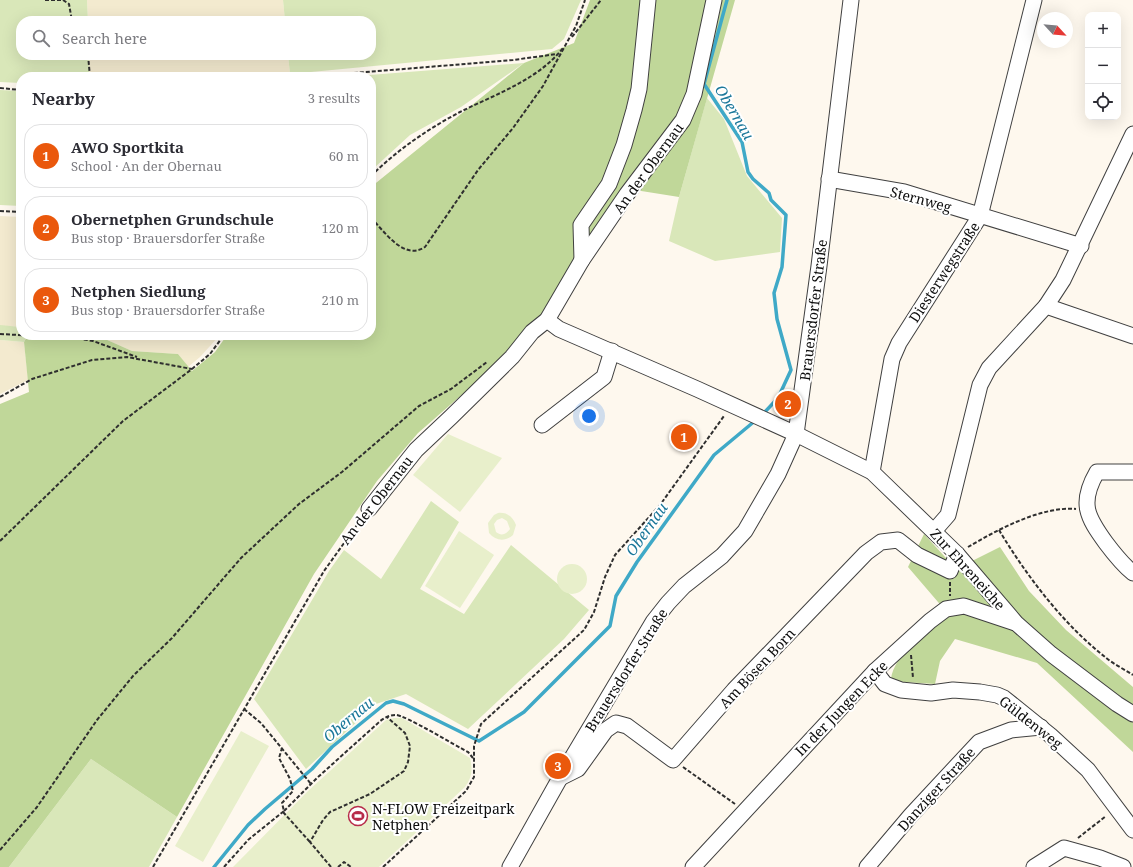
<!DOCTYPE html>
<meta charset="utf-8">
<style>
:root{--surface:#fff;--page:#f7f7f7;--text:#2b2b33;--muted:#7c7c81;--line:#e1e1e2;--accent:#ea580c}
body{margin:0;font-family:"Noto Serif",serif;background:var(--page);color:var(--text)}
.controls{position:absolute;right:12px;top:12px;display:grid;overflow:hidden;border-radius:8px;box-shadow:0 4px 16px #0002}
.controls button{width:36px;height:36px;display:grid;place-items:center;padding:0;border:0;border-bottom:1px solid var(--line);background:var(--surface);color:var(--text);font:20px sans-serif}
.compass{position:absolute;left:1037px;top:12px;width:36px;height:36px;border-radius:50%;background:var(--surface);box-shadow:0 4px 16px #0002;rotate:116deg}
.you{position:absolute;left:589px;top:416px;width:14px;height:14px;margin:-10px;border:3px solid #fff;border-radius:50%;background:#1a73e8;box-shadow:0 0 0 6px #1a73e833}
.badge{display:grid;place-items:center;width:26px;height:26px;border-radius:50%;background:var(--accent);color:#fff;font-size:13px;font-weight:700}
.pin{position:absolute;translate:-50% -50%;border:2px solid #fff;box-shadow:0 1px 4px #0006}
.list{margin:0;padding:0;list-style:none}
h2{display:flex;justify-content:space-between;align-items:center;height:52px;margin:0;padding:0 16px;font-size:17px}
h2 small{font-size:13px;font-weight:400;color:var(--muted)}
.list li{display:grid;grid-template-columns:26px 1fr auto;gap:12px;align-items:center;box-sizing:border-box;height:64px;margin:0 8px 8px;padding:0 8px;border:1px solid var(--line);border-radius:16px}
.list b{display:block;font-size:15px;white-space:nowrap}
.list p{margin:0;font-size:13px;white-space:nowrap;color:var(--muted)}
.list em{font-size:13px;font-style:normal;color:var(--muted)}
.icon{flex:none;width:22px;height:22px;fill:none;stroke:currentColor;stroke-width:2;stroke-linecap:round;stroke-linejoin:round}
.map{position:relative;flex:none;width:1133px;height:867px;overflow:hidden}
.search{position:absolute;background:var(--surface);box-shadow:0 4px 16px #0002;left:16px;top:16px;width:360px;height:44px;display:flex;align-items:center;gap:10px;box-sizing:border-box;padding:0 14px;border-radius:16px;color:var(--muted);font-size:15px}
.panel{position:absolute;background:var(--surface);box-shadow:0 4px 16px #0002;left:16px;top:72px;width:360px;height:268px;border-radius:16px}
.map>svg:first-child{display:block}
</style>
<div class="map">
<svg width="1133" height="867" viewBox="0 0 1133 867">
<rect width="100%" height="100%" fill="#fef8ee"/>
<!-- farmland -->
<g fill="#f3eacf">
<path d="M 87,0 L 283,0 L 285,21 L 88,21 Z"/>
<path d="M 89,55 L 288,55 L 290,74 L 251,77 L 89,77 Z"/>
<path d="M 0,216 L 21,217 L 21,327 L 0,326 Z"/>
<path d="M 96,335 L 220,335 L 200,357 L 188,367 L 178,354 L 132,351 Z"/>
<path d="M 0,340 L 24,342 L 28,380 L 0,394 Z"/>
</g>
<!-- green -->
<g fill="#d9e7b9">
<path d="M 0,0 L 87,0 L 88,21 L 21,21 L 21,55 L 89,55 L 89,77 L 21,77 L 21,83 L 0,82 Z"/>
<path d="M 283,0 L 581,0 L 564,39 L 552,49 L 290,74 L 288,55 L 371,55 L 371,21 L 285,21 Z"/>
<path d="M 524,63 L 461,107 L 410,135 L 373,169 L 371,169 L 371,77 L 344,77 Z"/>
<path d="M 0,90 L 21,91 L 21,206 L 0,205 Z"/>
<path d="M 707,98 L 724,119 L 747,176 L 782,218 L 780,252 L 715,261 L 669,241 L 679,197 Z"/>
<path d="M 0,325 L 21,327 L 21,335 L 28,335 L 24,342 L 0,340 Z"/>
<path d="M 431,501 L 459,522 L 420,589 L 464,614 L 511,545 L 589,610 L 564,639 L 468,729 L 406,694 L 376,704 L 306,769 L 254,699 L 329,571 L 344,550 L 381,579 Z"/>
<path d="M 91,759 L 177,817 L 149,867 L 9,867 Z"/>
</g>
<!-- forest -->
<g fill="#c0d799">
<path d="M 590,0 L 735,0 L 679,197 L 635,190 L 546,316 L 473,385 L 418,433 L 377,481 L 314,574 L 177,817 L 91,759 L 9,867 L 0,867 L 0,404 L 29,392 L 24,342 L 28,335 L 96,335 L 132,351 L 178,354 L 192,371 L 215,352 L 227,335 L 371,335 L 371,187 L 524,63 L 574,43 Z"/>
<path d="M 924,534 L 956,569 L 1000,547 L 1029,591 L 1066,630 L 1133,687 L 1133,752 L 1037,663 L 955,639 L 940,661 L 935,684 L 904,682 L 891,679 C 894,655 928,627 944,609 L 908,567 Z"/>
</g>
<!-- pitch -->
<g fill="#e8efcb" fill-rule="evenodd">
<path d="M 448,434 L 502,458 L 460,512 L 413,475 Z"/>
<path d="M 498,513 C 507,512 513,517 516,525 L 513,535 C 505,542 496,541 489,533 L 488,523 L 494,515 ZM 502,518 L 507,521 L 510,529 C 506,535 501,536 496,532 L 494,524 L 497,520 Z"/>
<path d="M 459,531 L 494,555 L 460,608 L 425,586 Z"/>
<circle cx="572" cy="579" r="15"/>
<path d="M 394,718 L 402,718 L 465,755 L 470,758 C 473,769 472,778 465,787 L 379,867 L 233,867 L 308,791 L 386,720 Z"/>
<path d="M 241,731 L 269,746 L 203,862 L 175,846 Z"/>
</g>
<g fill="none" stroke-linecap="round" stroke-linejoin="round">
<!-- stream -->
<g stroke="#3fa9c7" stroke-width="3.5">
<path d="M 727,0 L 704,84 L 742,142 L 748,172 L 753,179 L 769,193 L 771,200 L 786,215 L 782,267 L 774,293 L 777,319 L 791,370 L 778,398 L 762,415"/>
<path d="M 214,867 L 248,825 L 265,809 L 312,769 L 332,747 L 386,703 L 393,701 L 404,704 L 479,741 L 524,712 L 610,626 L 616,596 L 637,562 L 714,455 L 756,420"/>
</g>
<defs>
<g id="minor">
<path d="M 829,179 L 904,192 L 1081,246"/>
<path d="M 582,260 L 581,225 L 609,184 L 624,145 L 634,110 L 639,89 L 648,0"/>
<path d="M 1046,306 L 1133,336"/>
<path d="M 547,320 L 559,329 L 697,389 L 796,434 L 872,472 L 957,554 L 1016,623 L 1051,654 L 1117,704 L 1133,714"/>
<path d="M 542,425 L 604,377 L 612,351"/>
<path d="M 872,472 L 892,359 L 899,343 L 980,216 L 1034,0"/>
<path d="M 1133,472 L 1097,472 C 1079,503 1087,517 1106,543 C 1115,555 1122,564 1133,573"/>
<path d="M 369,509 L 416,450 L 451,417 L 512,357 L 532,332 L 547,320 L 582,260 L 627,194 L 683,120 L 694,94 L 714,0"/>
<path d="M 934,531 L 948,515 L 980,385 L 989,368 L 1046,306 L 1063,280 L 1133,134"/>
<path d="M 875,671 L 885,684 L 901,690 L 931,693 L 953,690 L 980,692 L 997,695 L 1004,698 L 1050,735 L 1088,770 L 1133,830"/>
<path d="M 560,778 L 578,769 L 606,730 L 616,723 L 627,726 L 673,760 L 734,690 L 866,553 L 881,542 L 898,540 L 917,555 L 950,571 L 957,554"/>
<path d="M 510,867 L 560,778 L 653,622 L 668,603 L 684,586 L 722,556 L 745,531 L 778,474 L 796,434 L 819,266 L 851,0"/>
<path d="M 693,867 L 875,671 L 930,621 L 946,609 L 964,606 L 1015,623"/>
<path d="M 867,867 L 911,815 L 979,742 L 1011,730 L 1041,727"/>
<path d="M 1034,867 L 1064,848 L 1100,858 L 1123,867"/>
</g>
</defs>
<!-- minor casing -->
<use href="#minor" stroke="#404040" stroke-width="17"/>
<!-- path -->
<g stroke="#2f2f2f" stroke-width="2" stroke-dasharray="4 2" stroke-linecap="butt">
<path d="M 45,0 L 63,0 L 69,4 L 72,21"/>
<path d="M 572,37 L 601,0"/>
<path d="M 88,55 L 90,77"/>
<path d="M 306,77 L 513,60 L 557,54"/>
<path d="M 0,88 L 21,90"/>
<path d="M 371,176 C 397,150 428,129 460,112 C 496,94 538,80 563,48"/>
<path d="M 0,211 L 21,212"/>
<path d="M 371,218 C 385,232 404,261 425,247 L 478,170 L 513,128 L 543,86 L 576,26 L 585,0"/>
<path d="M 0,334 L 75,338 L 93,341 L 137,357"/>
<path d="M 0,397 L 32,379 L 92,360 L 127,357 L 192,369"/>
<path d="M 999,530 C 1026,575 1063,624 1105,657 C 1113,664 1124,669 1133,675"/>
<path d="M 0,541 L 123,421 L 192,369 L 210,354 L 224,335"/>
<path d="M 968,547 C 997,530 1041,506 1076,509"/>
<path d="M 950,582 L 950,596"/>
<path d="M 911,655 L 913,678"/>
<path d="M 244,709 L 261,723 L 311,784"/>
<path d="M 683,767 L 735,804"/>
<path d="M 284,811 L 317,778 L 377,724 C 382,719 388,715 396,715 C 405,715 456,746 468,752 L 473,758"/>
<path d="M 283,812 L 310,842"/>
<path d="M 1078,838 L 1106,816"/>
<path d="M 0,850 L 37,807 L 97,720 L 133,676 L 172,638 L 241,558 L 299,504 L 342,472 L 419,406 L 451,389 L 487,362"/>
<path d="M 153,867 L 324,571 L 362,518"/>
<path d="M 224,867 L 248,840 L 284,811 L 282,803 L 293,791 L 290,779 L 279,758 L 282,748"/>
<path d="M 331,867 L 310,842 L 323,820 L 330,812 L 370,794 L 404,771 L 408,762 L 410,746 L 405,733 L 387,717"/>
<path d="M 338,867 L 344,862 L 351,867"/>
<path d="M 383,867 L 466,791 L 474,777 L 474,746 L 481,724 L 584,630 L 594,612 L 605,577 L 615,555 L 660,505 L 724,416"/>
</g>
<!-- minor -->
<use href="#minor" stroke="#fff" stroke-width="15"/>
</g>
<!-- icons -->
<defs>
<symbol id="stadium-ring" viewBox="-11 -11 22 22"><circle r="9.5" fill="#fff" stroke="#b72b4a" stroke-width="1.5"/><path d="M0-5a6.5 5 0 1 0 0 10a6.5 5 0 1 0 0-10ZM-3.5-1.8h7v3.6h-7Z" fill="#b72b4a"/></symbol>
</defs>
<g fill-rule="evenodd">
<use href="#stadium-ring" x="347" y="805" width="22" height="22"/>
</g>
<g text-anchor="middle" dominant-baseline="central" stroke-width="4" stroke-linejoin="round" paint-order="stroke">
<!-- street labels -->
<g font-size="14" fill="#0d0d0d" stroke="#fff">
<text transform="translate(648 168) rotate(-54)">An der Obernau</text>
<text transform="translate(921 199) rotate(15)">Sternweg</text>
<text transform="translate(944 272) rotate(-57)">Diesterwegstraße</text>
<text transform="translate(813 310) rotate(-83)">Brauersdorfer Straße</text>
<text transform="translate(376 500) rotate(-52)">An der Obernau</text>
<text transform="translate(968 569) rotate(48)">Zur Ehreneiche</text>
<text transform="translate(757 668) rotate(-47)">Am Bösen Born</text>
<text transform="translate(626 670) rotate(-58)">Brauersdorfer Straße</text>
<text transform="translate(841 708) rotate(-46)">In der Jungen Ecke</text>
<text transform="translate(1031 722) rotate(38)">Güldenweg</text>
<text transform="translate(936 789) rotate(-48)">Danziger Straße</text>
</g>
<!-- poi labels -->
<g font-size="14" fill="#0d0d0d" stroke="#fff" text-anchor="start">
<text x="372" y="808">N-FLOW Freizeitpark<tspan x="372" dy="16">Netphen</tspan></text>
</g>
<!-- water labels -->
<g font-size="15" font-style="italic" fill="#1c789a" stroke="#fff">
<text transform="translate(735 112) rotate(59)">Obernau</text>
<text transform="translate(646 529) rotate(-55)">Obernau</text>
<text transform="translate(348 719) rotate(-40)">Obernau</text>
</g>
</g>
</svg>
<div class="controls">
<button>+</button>
<button>−</button>
<button><svg class="icon" aria-label="locate" viewBox="0 0 24 24"><circle cx="12" cy="12" r="6"/><path d="M12 2v4M12 18v4M2 12h4M18 12h4"/></svg></button>
</div>
<svg class="compass" viewBox="-18 -18 36 36"><path d="M0-13l5 13h-10z" fill="#e53935"/><path d="M0 13l5-13h-10z" fill="#7c7c81"/></svg>
<div class="you"></div>
<div class="pin badge" style="left:684px;top:437px">1</div>
<div class="pin badge" style="left:788px;top:404px">2</div>
<div class="pin badge" style="left:558px;top:766px">3</div>
<div class="search"><svg class="icon" aria-label="search" viewBox="0 0 24 24"><circle cx="10" cy="10" r="6"/><path d="M15 15l6 6"/></svg>Search here</div>
<section class="panel">
<h2>Nearby<small>3 results</small></h2>
<ul class="list">
<li><span class="badge">1</span><div><b>AWO Sportkita</b><p>School · An der Obernau</p></div><em>60 m</em></li>
<li><span class="badge">2</span><div><b>Obernetphen Grundschule</b><p>Bus stop · Brauersdorfer Straße</p></div><em>120 m</em></li>
<li><span class="badge">3</span><div><b>Netphen Siedlung</b><p>Bus stop · Brauersdorfer Straße</p></div><em>210 m</em></li>
</ul>
</section>
</div>
